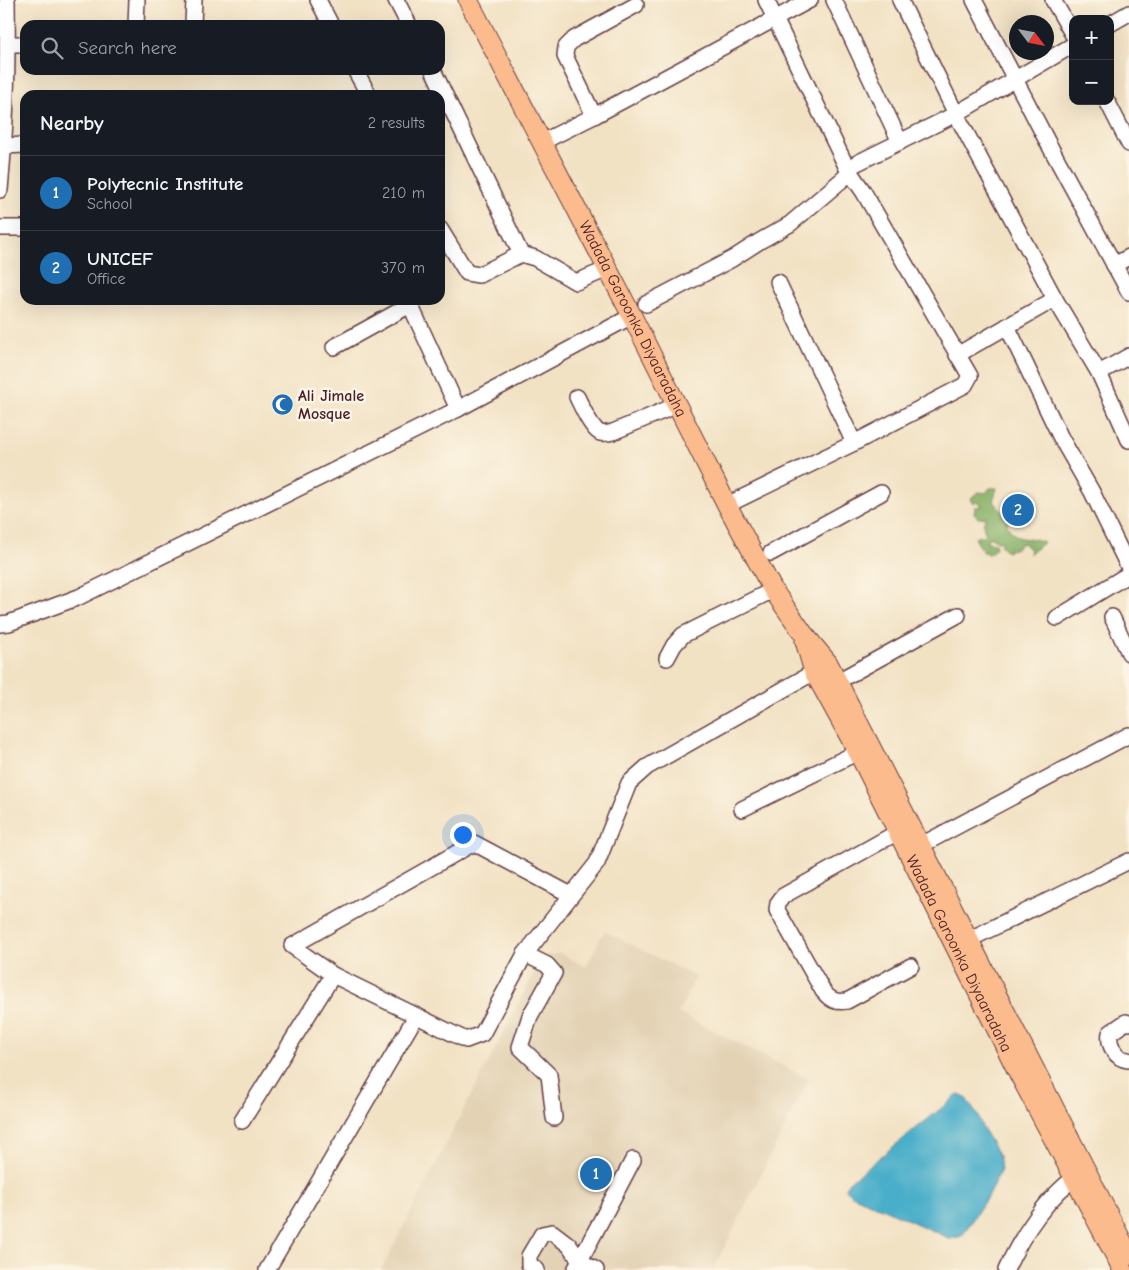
<!DOCTYPE html>
<meta charset="utf-8">
<style>
:root{--surface:#171b24;--page:#20242c;--text:#f1f3f6;--muted:#9ea1a6;--line:#363941;--accent:#1f6fb2}
body{margin:0;font-family:"Comic Neue",sans-serif;background:var(--page);color:var(--text)}
.controls{position:absolute;right:15px;top:15px;display:grid;overflow:hidden;border-radius:10px;box-shadow:0 5px 20px #0002}
.controls button{width:45px;height:45px;display:grid;place-items:center;padding:0;border:0;border-bottom:1px solid var(--line);background:var(--surface);color:var(--text);font:25px sans-serif}
.compass{position:absolute;left:1009px;top:15px;width:45px;height:45px;border-radius:50%;background:var(--surface);box-shadow:0 5px 20px #0002;rotate:122deg}
.you{position:absolute;left:462px;top:834px;width:18px;height:18px;margin:-12px;border:4px solid #fff;border-radius:50%;background:#1a73e8;box-shadow:0 0 0 8px #1a73e833}
.badge{display:grid;place-items:center;width:32px;height:32px;border-radius:50%;background:var(--accent);color:#fff;font-size:16px;font-weight:700}
.pin{position:absolute;translate:-50% -50%;border:2px solid #fff;box-shadow:0 1px 5px #0006}
.list{margin:0;padding:0;list-style:none}
h2{display:flex;justify-content:space-between;align-items:center;height:65px;margin:0;padding:0 20px;font-size:21px}
h2 small{font-size:16px;font-weight:400;color:var(--muted)}
.list li{display:grid;grid-template-columns:32px 1fr auto;gap:15px;align-items:center;box-sizing:border-box;height:75px;padding:0 20px;border-top:1px solid var(--line)}
.list b{display:block;font-size:19px;white-space:nowrap}
.list p{margin:0;font-size:16px;white-space:nowrap;color:var(--muted)}
.list em{font-size:16px;font-style:normal;color:var(--muted)}
.icon{flex:none;width:28px;height:28px;fill:none;stroke:currentColor;stroke-width:2;stroke-linecap:round;stroke-linejoin:round}
.map{position:relative;flex:none;width:1129px;height:1270px;overflow:hidden}
.search{position:absolute;background:var(--surface);box-shadow:0 5px 20px #0002;left:20px;top:20px;width:425px;height:55px;display:flex;align-items:center;gap:12px;box-sizing:border-box;padding:0 18px;border-radius:15px;color:var(--muted);font-size:19px}
.panel{position:absolute;background:var(--surface);box-shadow:0 5px 20px #0002;left:20px;top:90px;width:425px;height:215px;border-radius:15px}
.map>svg:first-child{display:block}
</style>
<div class="map">
<svg width="1129" height="1270" viewBox="0 0 1129 1270">
<rect width="100%" height="100%" fill="#fcf5e5"/>
<filter id="ink" filterUnits="userSpaceOnUse"><feTurbulence type="fractalNoise" baseFrequency=".02" numOctaves="2"/><feDisplacementMap in="SourceGraphic" scale="10" xChannelSelector="R" yChannelSelector="G"/><feConvolveMatrix kernelMatrix="1 2 1 2 8 2 1 2 1" color-interpolation-filters="sRGB"/></filter>
<filter id="wash" filterUnits="userSpaceOnUse"><feTurbulence type="fractalNoise" baseFrequency=".0096" numOctaves="4" result="noise"/><feDisplacementMap in="SourceGraphic" scale="20" xChannelSelector="R" yChannelSelector="G"/><feGaussianBlur stdDeviation="1.12" result="paint"/><feColorMatrix in="noise" values="0 0 0 0 0 0 0 0 0 0 0 0 0 0 0 0 0 1.4 0 .05"/><feComposite in="paint" operator="in"/></filter>
<g filter="url(#wash)">
<rect width="100%" height="100%" fill="#f2e2c4"/>
<!-- built -->
<path fill="#e3d2b4" d="M 604,931 L 696,977 L 678,1013 L 809,1079 L 713,1270 L 381,1270 L 542,958 L 559,953 L 586,967 Z"/>
<!-- forest -->
<path fill="#8ab36b" stroke="#6a694b" d="M 990,488 L 997,488 L 993,501 C 999,505 1003,514 1008,521 L 1007,526 C 1022,546 1026,534 1044,542 L 1029,554 L 1030,550 L 1023,543 L 1019,545 L 1017,548 L 1006,551 L 1000,545 L 1003,541 L 998,541 L 991,537 L 987,539 L 987,542 L 995,543 L 996,548 L 988,555 L 987,552 L 983,552 L 975,538 L 979,536 L 984,536 L 986,534 C 983,528 982,523 986,517 L 978,518 L 974,514 L 975,507 L 982,507 L 979,502 L 973,503 L 971,498 L 978,492 L 986,493 Z"/>
<!-- water -->
<path fill="#49aec9" stroke="#4a667a" d="M 958,1095 L 965,1097 L 978,1116 L 983,1129 L 999,1156 L 1001,1170 L 989,1194 L 962,1236 L 951,1239 L 850,1194 L 845,1188 L 849,1182 Z"/>
</g>
<g filter="url(#ink)">
<g fill="none" stroke-linecap="round" stroke-linejoin="round">
<defs>
<g id="minor">
<path d="M 318,0 L 331,25"/>
<path d="M 396,0 L 409,25"/>
<path d="M 834,0 L 900,142"/>
<path d="M 900,0 L 956,114 L 1055,299 L 1099,373 L 1129,440"/>
<path d="M 974,0 L 1047,141 L 1129,292"/>
<path d="M 1053,0 L 1073,35"/>
<path d="M 1110,24 L 1129,13"/>
<path d="M 136,25 L 137,0"/>
<path d="M 193,25 L 194,0"/>
<path d="M 7,44 L 25,44"/>
<path d="M 355,70 L 369,95"/>
<path d="M 433,70 L 521,254"/>
<path d="M 1107,101 L 1129,144"/>
<path d="M 594,116 L 565,56 L 566,47 L 574,39 L 636,5"/>
<path d="M 542,142 L 594,116 L 810,0"/>
<path d="M 4,146 L 25,145"/>
<path d="M 847,168 L 956,114 L 1073,45"/>
<path d="M 0,190 C 6,127 8,64 7,0"/>
<path d="M 0,228 L 25,228"/>
<path d="M 440,229 L 467,273 L 479,275 L 521,254 L 535,258 L 576,282 L 608,269"/>
<path d="M 1114,265 L 1129,257"/>
<path d="M 778,282 L 854,443"/>
<path d="M 408,300 L 458,409"/>
<path d="M 646,304 L 732,259 L 760,241 L 790,224 L 850,173"/>
<path d="M 1007,326 L 1061,438 L 1092,492 L 1129,568"/>
<path d="M 334,347 L 410,305"/>
<path d="M 957,355 L 1055,299"/>
<path d="M 1099,373 L 1129,356"/>
<path d="M 577,397 C 582,407 591,428 600,433 C 604,434 609,433 613,432 L 677,405"/>
<path d="M 727,505 L 854,443 L 965,385 L 970,376 L 863,191 L 847,168 L 766,0"/>
<path d="M 771,553 L 881,493"/>
<path d="M 1112,617 L 1129,653"/>
<path d="M 1057,618 L 1129,574"/>
<path d="M 0,624 L 9,623 L 79,597 L 458,409 L 632,316"/>
<path d="M 667,658 L 674,645 L 683,635 L 773,590"/>
<path d="M 838,681 L 958,615"/>
<path d="M 742,809 L 858,752"/>
<path d="M 898,832 L 783,896 L 778,903 L 777,910 L 823,991 C 830,1000 836,1003 847,1001 L 911,966"/>
<path d="M 912,850 L 1129,735"/>
<path d="M 960,944 L 1129,861"/>
<path d="M 525,954 L 547,965 L 554,973 L 530,1016 L 520,1047 L 549,1075 L 554,1118"/>
<path d="M 333,975 L 292,946 L 474,843 L 571,895"/>
<path d="M 1128,1060 C 1115,1059 1108,1044 1110,1033 L 1126,1022 L 1129,1023"/>
<path d="M 242,1121 L 333,975 L 466,1040 L 482,1034 L 525,954 L 597,863 L 629,783 L 647,767 L 823,667"/>
<path d="M 267,1270 L 416,1016"/>
<path d="M 537,1270 L 529,1264 L 529,1256 L 542,1234 L 552,1232 L 569,1245 L 580,1261 L 596,1270"/>
<path d="M 575,1270 L 633,1160"/>
<path d="M 1006,1270 C 1022,1235 1049,1193 1083,1172"/>
</g>
<g id="major">
<path id="s1" d="M 468,0 L 632,316 L 727,505 L 773,590 L 803,633 L 828,663 L 1129,1255"/>
<path id="s2" d="M 805,641 L 814,672 L 858,752 L 1018,1072 L 1123,1270"/>
</g>
</defs>
<!-- minor casing -->
<use href="#minor" stroke="#633c42" stroke-width="18"/>
<!-- major casing -->
<use href="#major" stroke="#633c42" stroke-width="21"/>
<!-- minor -->
<use href="#minor" stroke="#fff" stroke-width="15"/>
<!-- major -->
<use href="#major" stroke="#fbbb8c" stroke-width="19"/>
</g>
</g>
<!-- icons -->
<defs>
<symbol id="mosque-disc" viewBox="-11 -11 22 22"><circle r="9.5" fill="#1f6fb2" stroke="#fcf5e5"/><path d="M3.5-4.9A6 6 0 1 0 3.5 4.9A5 5 0 1 1 3.5-4.9Z" fill="#fff"/></symbol>
</defs>
<g fill-rule="evenodd">
<use href="#mosque-disc" x="270" y="392" width="25" height="25"/>
</g>
<g text-anchor="middle" dominant-baseline="central" stroke-width="5" stroke-linejoin="round" paint-order="stroke">
<!-- street labels -->
<g font-size="16" fill="#4a1f2b" stroke="#fcf5e5">
<text stroke="none"><textPath href="#s1" startOffset="359">Wadada Garoonka Diyaaradaha</textPath></text>
<text stroke="none"><textPath href="#s2" startOffset="349">Wadada Garoonka Diyaaradaha</textPath></text>
</g>
<!-- poi labels -->
<g font-size="16" font-weight="bold" fill="#4a1f2b" stroke="#fcf5e5" text-anchor="start">
<text x="298" y="396">Ali Jimale<tspan x="298" dy="18">Mosque</tspan></text>
</g>
</g>
</svg>
<div class="controls">
<button>+</button>
<button>−</button>
</div>
<svg class="compass" viewBox="-18 -18 36 36"><path d="M0-13l5 13h-10z" fill="#e53935"/><path d="M0 13l5-13h-10z" fill="#9ea1a6"/></svg>
<div class="you"></div>
<div class="pin badge" style="left:596px;top:1174px">1</div>
<div class="pin badge" style="left:1018px;top:510px">2</div>
<div class="search"><svg class="icon" aria-label="search" viewBox="0 0 24 24"><circle cx="10" cy="10" r="6"/><path d="M15 15l6 6"/></svg>Search here</div>
<section class="panel">
<h2>Nearby<small>2 results</small></h2>
<ul class="list">
<li><span class="badge">1</span><div><b>Polytecnic Institute</b><p>School</p></div><em>210 m</em></li>
<li><span class="badge">2</span><div><b>UNICEF</b><p>Office</p></div><em>370 m</em></li>
</ul>
</section>
</div>
